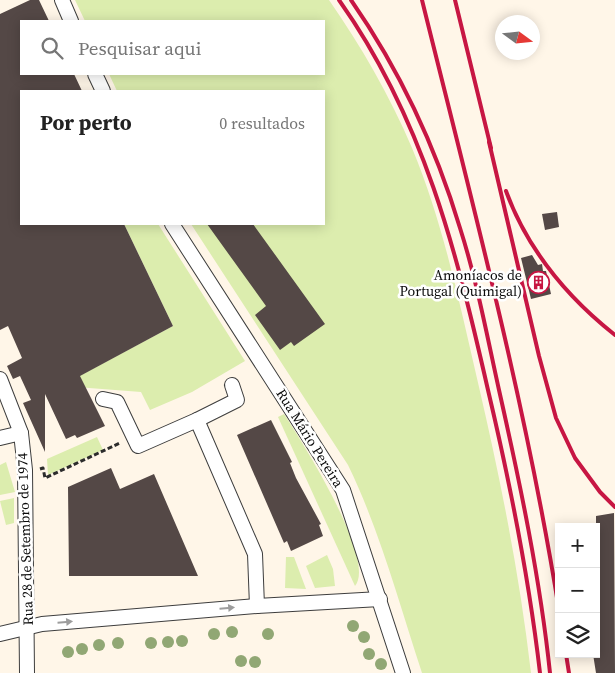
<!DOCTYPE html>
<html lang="pt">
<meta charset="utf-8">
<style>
:root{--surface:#fff;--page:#f2f2f2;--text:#222;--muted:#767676;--line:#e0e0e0}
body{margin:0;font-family:"Source Serif 4",serif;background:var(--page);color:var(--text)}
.controls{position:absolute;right:15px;bottom:15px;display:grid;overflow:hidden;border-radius:0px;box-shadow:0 2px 12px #0003}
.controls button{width:45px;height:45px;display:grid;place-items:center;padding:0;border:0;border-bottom:1px solid var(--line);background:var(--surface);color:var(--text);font:25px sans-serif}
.compass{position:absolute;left:495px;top:15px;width:45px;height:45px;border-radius:50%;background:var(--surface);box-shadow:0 2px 12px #0003;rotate:105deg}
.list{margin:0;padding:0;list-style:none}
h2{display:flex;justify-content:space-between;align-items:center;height:65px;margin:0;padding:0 20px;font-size:21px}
h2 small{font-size:16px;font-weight:400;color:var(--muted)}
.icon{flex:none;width:28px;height:28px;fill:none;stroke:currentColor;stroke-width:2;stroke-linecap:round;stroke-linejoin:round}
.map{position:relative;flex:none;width:615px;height:673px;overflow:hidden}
.search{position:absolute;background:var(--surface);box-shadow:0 2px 12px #0003;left:20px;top:20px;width:305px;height:55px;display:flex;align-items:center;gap:12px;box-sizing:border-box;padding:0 18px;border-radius:0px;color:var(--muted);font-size:19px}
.panel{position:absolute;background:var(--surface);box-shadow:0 2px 12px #0003;left:20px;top:90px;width:305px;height:135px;border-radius:0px}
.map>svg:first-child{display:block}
</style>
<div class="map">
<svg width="615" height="673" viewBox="0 0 615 673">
<rect width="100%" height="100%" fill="#fff6e8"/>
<!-- green -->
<g fill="#dcedae">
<path d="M 75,0 L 329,0 C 361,46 390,96 412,148 C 444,225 460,306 479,387 C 501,482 520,577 531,673 L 422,673 C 399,603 380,531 348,465 L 191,224 L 324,224 L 324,91 L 117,91 L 109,74 L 324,74 L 324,21 L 85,21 Z"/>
<path d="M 0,202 L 83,374 L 173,326 L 124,224 L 158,224 L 245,361 L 192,392 L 150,410 L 141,392 L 76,387 Z"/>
<path d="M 284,414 C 301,440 377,560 355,586 L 278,417 Z"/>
<path d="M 97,437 L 103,450 L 48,475 L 47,459 Z"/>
<path d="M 6,462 L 15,492 L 0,495 L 0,465 Z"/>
<path d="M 14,498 L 14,523 L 6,525 L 0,501 Z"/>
<path d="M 327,555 L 333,569 L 335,586 L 315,588 L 306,566 Z"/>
<path d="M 286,557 L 294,557 L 306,589 L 285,588 Z"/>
</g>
<!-- building -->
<g fill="#544846">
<path d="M 30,0 L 39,0 L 49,21 L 21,21 L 21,74 L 74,74 L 82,91 L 21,91 L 21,224 L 124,224 L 173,326 L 80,376 L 105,426 L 77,438 L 75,435 L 66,439 L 45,394 L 45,452 L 23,403 L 31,400 L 20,376 L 13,379 L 7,366 L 22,358 L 8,326 L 0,330 L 0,14 Z"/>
<path d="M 557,212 L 559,227 L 545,230 L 542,214 Z"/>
<path d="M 207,224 L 253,224 L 325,324 L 294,346 L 291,342 L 280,350 L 255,315 L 266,306 Z"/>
<path d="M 532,255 L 538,265 L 542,264 L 543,271 L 546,271 L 551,294 L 531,299 L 521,258 Z"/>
<path d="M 271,420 L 292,462 L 290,463 L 296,478 L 321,524 L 319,525 L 323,536 L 291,551 L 287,541 L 284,543 L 237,435 Z"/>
<path d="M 111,468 L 120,489 L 154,474 L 198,576 L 69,576 L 68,487 Z"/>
<path d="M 614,513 L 615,673 L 596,673 L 593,654 L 596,654 L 596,516 Z"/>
</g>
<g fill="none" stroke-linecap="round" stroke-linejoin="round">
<defs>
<g id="minor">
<path d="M 62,0 L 71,21"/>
<path d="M 95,74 L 103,91"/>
<path d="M 172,224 L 343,490 L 403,673"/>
<path d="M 0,379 L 21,433 L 25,470 L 27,673"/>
<path d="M 103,399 L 117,402 L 138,446 L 197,420 L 255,554 L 257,606"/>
<path d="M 197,420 L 237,400 L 232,385"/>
<path d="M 0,438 L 21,433"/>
<path d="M 0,634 L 42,624 L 257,606 L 380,599"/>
</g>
</defs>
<!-- minor casing -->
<use href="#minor" stroke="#3d3d3d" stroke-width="16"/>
<!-- path -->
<path stroke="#2c2c2c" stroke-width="3" stroke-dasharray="5 2.5" stroke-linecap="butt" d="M 40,469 L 43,468 L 45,478 L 120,443"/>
<!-- minor -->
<use href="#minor" stroke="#fff" stroke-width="14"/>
<!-- rail -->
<g stroke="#c71643" stroke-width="4">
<path d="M 339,0 C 424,120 456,250 488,390 C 510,483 529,578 540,673"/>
<path d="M 351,0 C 399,69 436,148 460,228 C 477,281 487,336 499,390 C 520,483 540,578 550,673"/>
<path d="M 422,0 C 472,202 526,404 559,610"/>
<path d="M 455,0 L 491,148"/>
<path d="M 489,142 L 539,356 L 556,418 L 575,458 L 600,492 L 615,507"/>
<path d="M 506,191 C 527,248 567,297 615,335"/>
<path d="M 566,654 L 569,673"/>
</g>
</g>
<!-- trees -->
<g fill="#91a774">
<circle cx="353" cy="626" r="6"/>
<circle cx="232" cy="632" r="6"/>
<circle cx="214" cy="634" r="6"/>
<circle cx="268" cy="634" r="6"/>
<circle cx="364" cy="637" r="6"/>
<circle cx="182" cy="641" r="6"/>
<circle cx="168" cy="642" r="6"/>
<circle cx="118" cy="643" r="6"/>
<circle cx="151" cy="643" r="6"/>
<circle cx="99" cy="645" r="6"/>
<circle cx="82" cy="649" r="6"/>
<circle cx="68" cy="652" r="6"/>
<circle cx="369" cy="654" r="6"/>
<circle cx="241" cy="661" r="6"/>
<circle cx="255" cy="662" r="6"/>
<circle cx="381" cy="664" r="6"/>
</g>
<!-- one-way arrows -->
<defs><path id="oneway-solid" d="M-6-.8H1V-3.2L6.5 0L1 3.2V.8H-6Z" transform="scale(1.25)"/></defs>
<g fill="#9d9d9d">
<use href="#oneway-solid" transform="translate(227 608) rotate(-5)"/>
<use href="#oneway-solid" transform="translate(65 622) rotate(-5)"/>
</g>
<!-- icons -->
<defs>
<symbol id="building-ring" viewBox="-11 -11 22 22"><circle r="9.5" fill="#fff" stroke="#c71643" stroke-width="1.5"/><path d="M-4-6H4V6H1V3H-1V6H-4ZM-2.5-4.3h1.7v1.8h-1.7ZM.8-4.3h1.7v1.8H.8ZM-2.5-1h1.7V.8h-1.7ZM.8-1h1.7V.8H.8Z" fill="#c71643"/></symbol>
</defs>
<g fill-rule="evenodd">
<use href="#building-ring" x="526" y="270" width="25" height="25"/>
</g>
<g text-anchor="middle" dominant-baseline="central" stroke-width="5" stroke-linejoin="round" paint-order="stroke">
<!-- poi labels -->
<g font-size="14" fill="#0a0a0a" stroke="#fff" text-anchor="end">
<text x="522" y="275">Amoníacos de<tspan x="522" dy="16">Portugal (Quimigal)</tspan></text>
</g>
<!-- street labels -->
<g font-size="14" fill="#0a0a0a" stroke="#fff">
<text transform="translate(310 438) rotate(58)">Rua Mário Pereira</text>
<text transform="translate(25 539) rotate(-92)">Rua 28 de Setembro de 1974</text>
</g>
</g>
</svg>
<div class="controls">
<button>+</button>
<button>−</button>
<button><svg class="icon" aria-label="layers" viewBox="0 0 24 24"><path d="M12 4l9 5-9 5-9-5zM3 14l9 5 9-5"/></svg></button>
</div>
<svg class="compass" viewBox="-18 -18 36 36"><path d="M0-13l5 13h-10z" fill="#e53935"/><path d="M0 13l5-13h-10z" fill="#767676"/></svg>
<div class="search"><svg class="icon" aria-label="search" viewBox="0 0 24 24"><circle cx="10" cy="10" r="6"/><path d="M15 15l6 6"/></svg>Pesquisar aqui</div>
<section class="panel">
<h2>Por perto<small>0 resultados</small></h2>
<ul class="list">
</ul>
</section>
</div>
